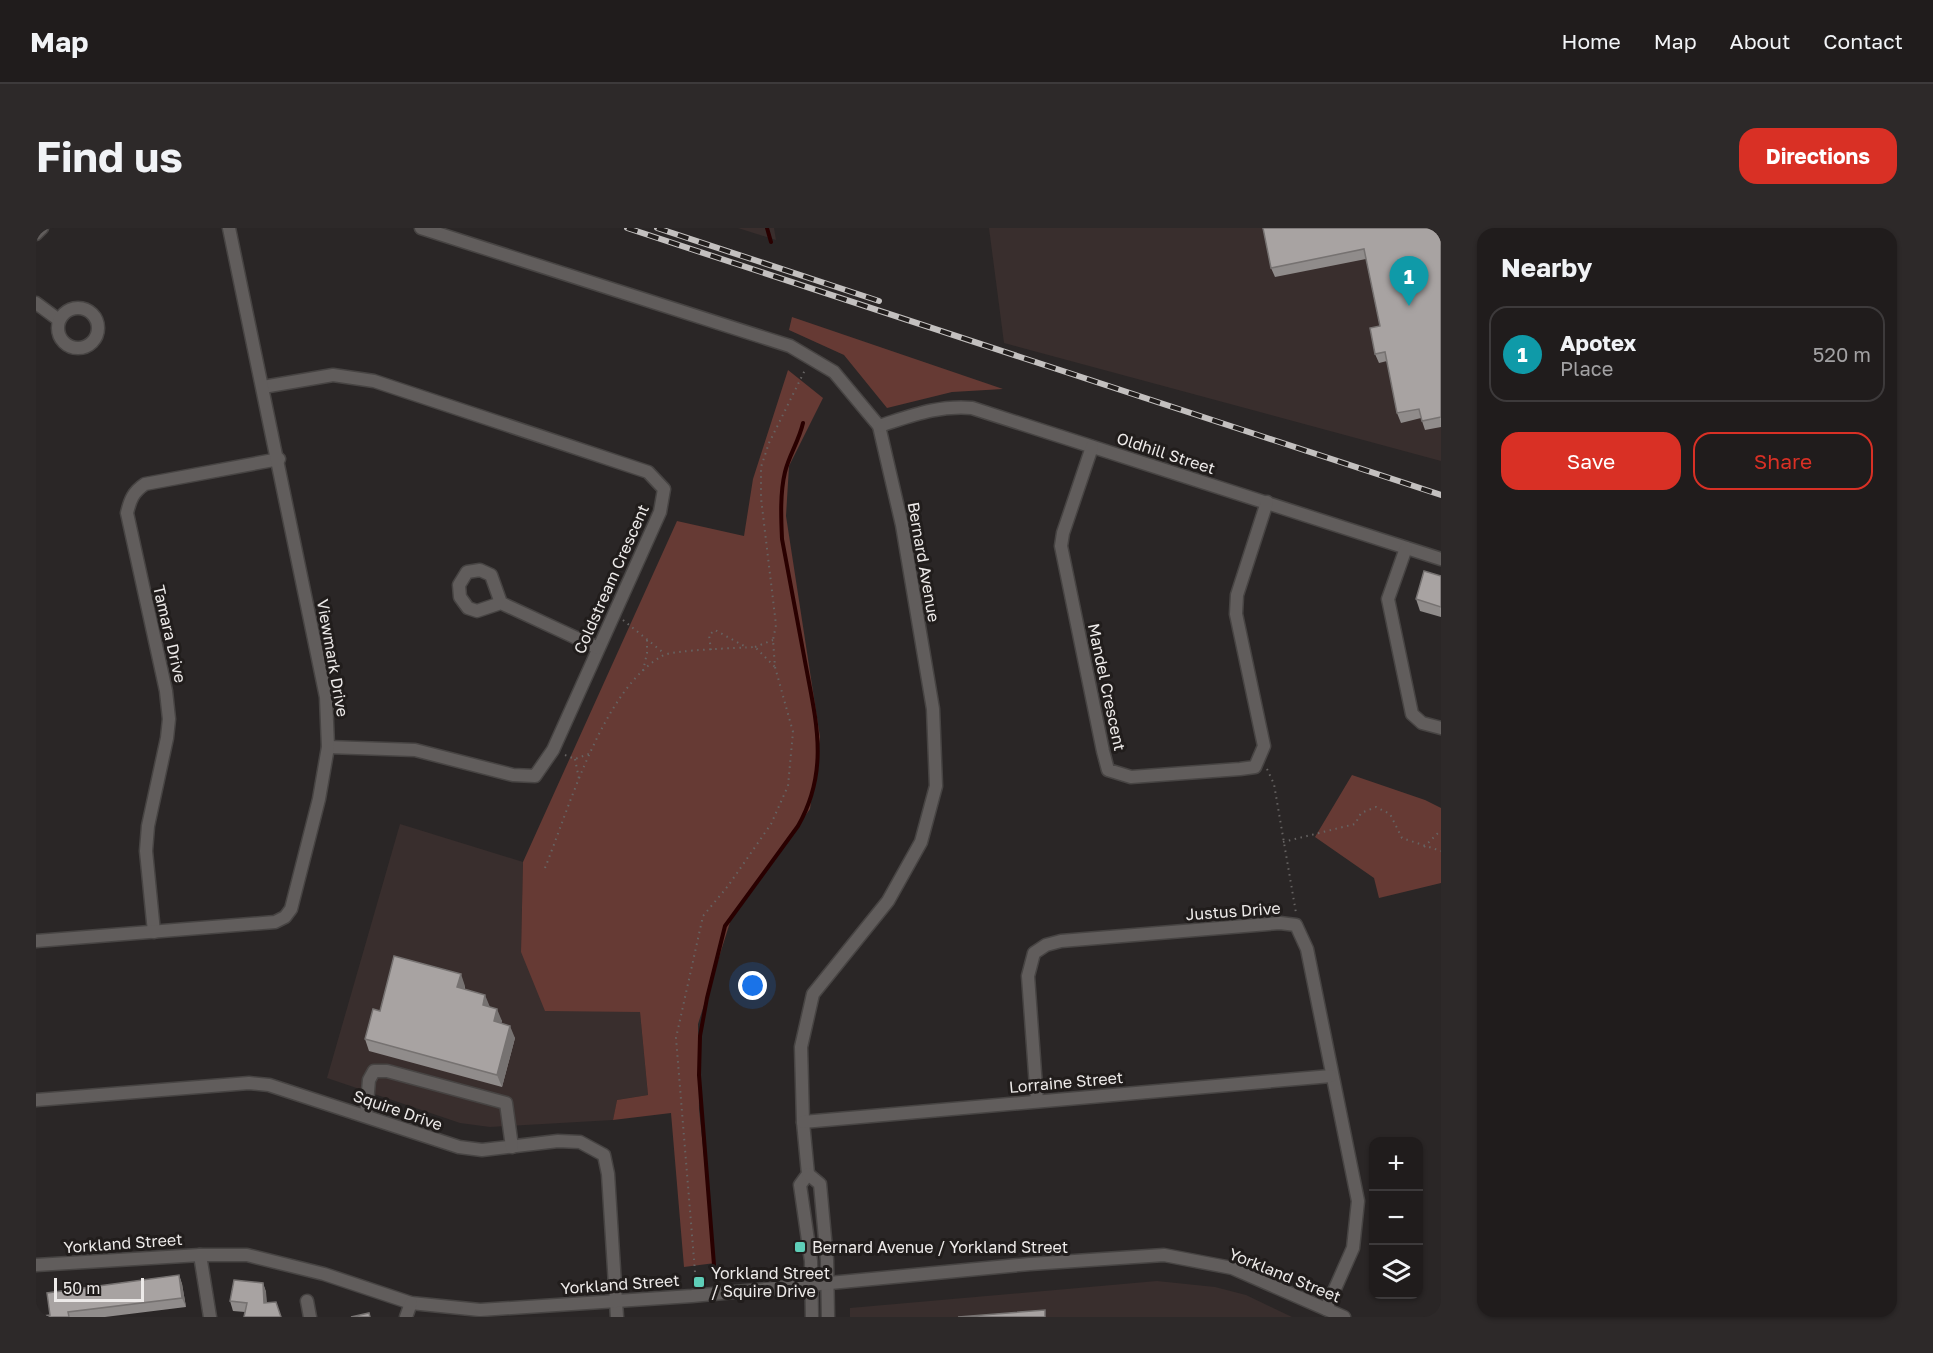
<!DOCTYPE html>
<meta charset="utf-8">
<style>
:root{--surface:#201c1c;--page:#2d2929;--text:#f1f3f6;--muted:#a2a1a3;--line:#3d3a3b;--accent:#d93025}
body{margin:0;font-family:"Golos Text",sans-serif;background:var(--page);color:var(--text)}
.controls{position:absolute;right:18px;bottom:18px;display:grid;overflow:hidden;border-radius:12px;box-shadow:0 2px 4px #0004}
.controls button{width:54px;height:54px;display:grid;place-items:center;padding:0;border:0;border-bottom:2px solid var(--line);background:var(--surface);color:var(--text);font:30px sans-serif}
.scale{position:absolute;left:18px;bottom:15px;width:90px;box-sizing:border-box;padding-left:6px;border:3px solid #edeae9;border-top:0;font-size:16px;line-height:21px;white-space:nowrap;color:#edeae9;-webkit-text-stroke:4px #211d1c;paint-order:stroke}
.you{position:absolute;left:717px;top:758px;width:21px;height:21px;margin:-15px;border:4px solid #fff;border-radius:50%;background:#1a73e8;box-shadow:0 0 0 9px #1a73e833}
.badge{display:grid;place-items:center;width:39px;height:39px;border-radius:50%;background:var(--accent);color:#fff;font-size:20px;font-weight:700}
.pin{position:absolute;translate:-50% -50px;filter:drop-shadow(0 2px 3px #0008)}
.pin::after{content:'';position:absolute;top:32px;width:21px;height:18px;background:inherit;clip-path:polygon(0 0,100% 0,50% 100%)}
.list{margin:0;padding:0;list-style:none}
h2{display:flex;justify-content:space-between;align-items:center;height:78px;margin:0;padding:0 24px;font-size:26px}
h2 small{font-size:20px;font-weight:400;color:var(--muted)}
.list li{display:grid;grid-template-columns:39px 1fr auto;gap:18px;align-items:center;box-sizing:border-box;height:96px;margin:0 12px 12px;padding:0 12px;border:2px solid var(--line);border-radius:18px}
.list b{display:block;font-size:22px;white-space:nowrap}
.list p{margin:0;font-size:20px;white-space:nowrap;color:var(--muted)}
.list em{font-size:20px;font-style:normal;color:var(--muted)}
.actions{display:flex;gap:12px;padding:18px 24px}
.actions a{flex:1;padding:14px 0;border:2px solid var(--accent);border-radius:18px;text-align:center;font-size:21px;color:var(--accent)}
.actions .main{background:var(--accent);color:#fff}
.icon{flex:none;width:33px;height:33px;fill:none;stroke:currentColor;stroke-width:2;stroke-linecap:round;stroke-linejoin:round}
.map{position:relative;flex:none;width:1405px;height:1089px;overflow:hidden;border-radius:18px}
header{display:flex;align-items:center;gap:36px;box-sizing:border-box;height:84px;padding:0 30px;background:var(--surface);border-bottom:2px solid var(--line)}
header strong{font-size:28px}
nav{display:flex;gap:33px;margin-inline-start:auto;font-size:21px}
.intro{display:flex;align-items:center;justify-content:space-between;box-sizing:border-box;height:144px;padding:0 36px}
h1{margin:0;font-size:42px}
.button{padding:15px 27px;border-radius:18px;background:var(--accent);color:#fff;font-size:21px;font-weight:700}
main{display:flex;gap:36px;padding:0 36px}
aside{flex:1;background:var(--surface);border-radius:18px;box-shadow:0 2px 4px #0004}
.map>svg:first-child{display:block}
</style>
<header>
<strong>Map</strong>
<nav><a>Home</a><a>Map</a><a>About</a><a>Contact</a></nav>
</header>
<div class="intro"><h1>Find us</h1><a class="button">Directions</a></div>
<main>
<div class="map">
<svg width="1405" height="1089" viewBox="0 0 1405 1089">
<rect width="100%" height="100%" fill="#2a2626"/>
<!-- built -->
<g fill="#392e2d">
<path d="M 702,0 L 738,0 L 740,12 Z"/>
<path d="M 953,0 L 1405,0 L 1405,233 L 968,115 Z"/>
<path d="M 364,596 L 487,634 L 485,724 L 604,784 L 612,867 L 581,872 L 577,892 L 454,899 L 424,895 L 291,850 Z"/>
<path d="M 1121,1053 L 1179,1059 L 1210,1067 L 1256,1089 L 814,1089 L 814,1080 Z"/>
</g>
<!-- green -->
<g fill="#663a34">
<path d="M 756,89 L 967,161 L 916,164 L 851,180 L 808,127 L 753,102 Z"/>
<path d="M 752,142 L 787,170 L 753,238 L 750,288 L 784,509 L 774,581 L 696,688 L 662,796 L 663,881 L 679,1035 L 648,1039 L 635,885 L 577,892 L 581,872 L 612,867 L 604,784 L 509,783 L 485,724 L 487,634 L 641,293 L 708,308 L 717,251 Z"/>
<path d="M 1316,547 L 1389,572 L 1405,580 L 1405,655 L 1343,670 L 1338,650 L 1279,609 Z"/>
</g>
<g fill="none" stroke-linecap="round" stroke-linejoin="round">
<!-- stream -->
<g stroke="#290000" stroke-width="4">
<path d="M 731,0 L 735,14"/>
<path d="M 678,1037 L 663,847 L 664,808 L 671,770 L 689,698 L 762,598 C 795,540 779,489 768,428 C 761,389 753,350 746,311 C 745,289 744,265 749,244 C 753,227 763,213 767,195"/>
</g>
<defs>
<g id="minor">
<path d="M 385,0 L 754,118 L 798,144 L 843,198 L 866,297 L 897,481 L 900,558 L 885,614 L 852,673 L 777,766 L 765,819 L 767,894 L 772,946 L 764,957 L 775,1033 L 776,1089"/>
<path d="M 0,6 L 6,0"/>
<path d="M 0,75 L 23,92"/>
<circle cx="42" cy="100" r="20"/>
<path d="M 227,159 L 297,147 L 338,153 L 612,244 L 628,261 L 624,284 L 517,522 L 499,548 L 477,547 L 379,522 L 292,519"/>
<path d="M 843,198 C 875,188 902,177 936,180 L 1405,331"/>
<path d="M 1056,219 L 1027,305 L 1025,318 L 1067,523 L 1072,542 L 1095,549 L 1204,541 L 1219,539 L 1228,518 L 1200,386 L 1201,367 L 1231,274"/>
<path d="M 1370,320 L 1352,371 L 1376,486 L 1386,495 L 1405,500"/>
<path d="M 465,375 L 455,347 L 444,342 L 431,344 L 423,357 L 424,369 L 432,380 L 441,383 L 465,375 L 562,420"/>
<path d="M 118,704 L 110,623 L 112,598 L 131,510 L 133,491 L 130,463 L 91,285 C 94,272 97,264 109,256 L 243,231"/>
<path d="M 0,713 L 239,694 L 249,689 L 255,681 L 283,571 L 292,519 L 290,469 L 193,0"/>
<path d="M 0,872 L 213,855 L 233,857 L 423,919 L 446,922 L 522,913 L 544,914 L 568,927 L 572,946 L 581,1089"/>
<path d="M 1001,873 L 992,748 L 998,725 L 1010,717 L 1025,713 L 1244,695 L 1260,697 L 1271,721 L 1322,973 L 1317,1020 L 1290,1081"/>
<path d="M 330,887 L 333,852 L 338,843 L 351,843 L 470,875 L 476,919"/>
<path d="M 767,894 L 1295,848"/>
<path d="M 772,946 L 784,956 L 791,1032 L 792,1089"/>
<path d="M 164,1027 L 174,1089"/>
<path d="M 0,1037 L 164,1027 L 211,1027 L 288,1046 L 375,1075 L 444,1082 L 656,1068 L 994,1036 L 1128,1027 L 1196,1040 L 1308,1089"/>
<path d="M 271,1073 L 274,1089"/>
<path d="M 370,1089 L 375,1075"/>
</g>
</defs>
<!-- minor casing -->
<use href="#minor" stroke="#474443" stroke-width="15"/>
<!-- path -->
<g stroke="#666362" stroke-width="2" stroke-dasharray="1.5 4.5" stroke-linecap="butt">
<path d="M 587,392 L 629,426"/>
<path d="M 719,419 L 737,412"/>
<path d="M 675,422 L 673,407 L 679,402 L 710,419"/>
<path d="M 607,443 L 611,425 L 611,411"/>
<path d="M 529,527 L 539,531 L 555,525"/>
<path d="M 539,531 L 543,551"/>
<path d="M 1231,541 L 1238,556 L 1260,685"/>
<path d="M 1247,614 L 1319,596 L 1325,585 L 1340,579 L 1354,586 L 1366,610 L 1405,623"/>
<path d="M 1388,619 L 1405,602"/>
<path d="M 509,640 C 533,580 568,458 628,427 C 639,422 702,420 719,419 L 739,439"/>
<path d="M 659,1044 L 640,810 L 667,688 L 692,658 L 735,596 L 752,558 L 757,504 L 739,439 L 737,412 L 740,397 L 725,270 L 725,239 L 733,215 L 770,140"/>
</g>
<!-- minor -->
<use href="#minor" stroke="#615d5c" stroke-width="12"/>
<defs>
<g id="rail">
<path d="M 591,0 L 1405,267"/>
<path d="M 621,0 L 843,73"/>
</g>
</defs>
<!-- rail casing -->
<use href="#rail" stroke="#c3c0bf" stroke-width="6"/>
<!-- rail -->
<use href="#rail" stroke="#211d1c" stroke-width="4" stroke-dasharray="11" stroke-linecap="butt"/>
</g>
<!-- wall -->
<g fill="#908c8b">
<path d="M 1405,0 L 1405,199 L 1389,202 L 1385,190 L 1365,195 L 1361,185 L 1351,133 L 1343,135 L 1339,126 L 1344,98 L 1330,31 L 1239,49 L 1235,40 Z"/>
<path d="M 1405,348 L 1405,389 L 1384,383 L 1380,371 Z"/>
<path d="M 429,758 L 429,761 L 454,779 L 466,793 L 465,795 L 479,810 L 466,859 L 333,823 L 329,811 L 344,783 Z"/>
<path d="M 143,1047 L 146,1056 L 150,1079 L 69,1089 L 0,1089 L 14,1087 Z"/>
<path d="M 227,1055 L 230,1064 L 209,1084 L 197,1083 L 194,1073 Z"/>
</g>
<!-- shaded-wall -->
<g fill="#767271">
<path d="M 425,746 L 429,758 L 426,771 L 421,759 Z"/>
<path d="M 449,767 L 454,779 L 447,777 Z"/>
<path d="M 461,781 L 466,793 L 463,805 L 458,793 Z"/>
<path d="M 474,798 L 479,810 L 466,859 L 461,847 Z"/>
<path d="M 143,1047 L 146,1056 L 150,1079 L 146,1070 Z"/>
<path d="M 227,1055 L 230,1064 L 232,1084 L 228,1075 Z"/>
</g>
<!-- building -->
<g fill="#a8a3a2" stroke="#767271" stroke-width="1.5">
<path d="M 1227,0 L 1405,0 L 1405,189 L 1386,193 L 1383,181 L 1361,185 L 1349,124 L 1339,126 L 1334,100 L 1344,98 L 1328,21 L 1235,40 Z"/>
<path d="M 1388,343 L 1405,348 L 1405,379 L 1380,371 Z"/>
<path d="M 358,728 L 425,746 L 421,759 L 449,767 L 447,777 L 461,781 L 458,793 L 474,798 L 461,847 L 329,811 L 337,781 L 344,783 Z"/>
<path d="M 143,1047 L 146,1070 L 32,1084 L 33,1089 L 0,1089 L 14,1087 L 11,1065 Z"/>
<path d="M 198,1052 L 227,1055 L 228,1075 L 240,1074 L 245,1089 L 208,1089 L 211,1075 L 194,1073 Z"/>
<path d="M 1009,1082 L 1009,1089 L 922,1089 Z"/>
<path d="M 333,1085 L 334,1089 L 315,1089 Z"/>
</g>
<!-- markers -->
<g fill="#5eceb8" stroke="#211d1c" stroke-width="2">
<rect x="758" y="1013" width="12" height="12" rx="3"/>
<rect x="657" y="1048" width="12" height="12" rx="3"/>
</g>
<g text-anchor="middle" dominant-baseline="central" stroke-width="6" stroke-linejoin="round" paint-order="stroke">
<!-- street labels -->
<g font-size="16" fill="#edeae9" stroke="#211d1c">
<text transform="translate(1130 225) rotate(18)">Oldhill Street</text>
<text transform="translate(888 334) rotate(80)">Bernard Avenue</text>
<text transform="translate(575 351) rotate(-66)">Coldstream Crescent</text>
<text transform="translate(134 406) rotate(77)">Tamara Drive</text>
<text transform="translate(297 430) rotate(80)">Viewmark Drive</text>
<text transform="translate(1071 459) rotate(78)">Mandel Crescent</text>
<text transform="translate(1197 683) rotate(-4)">Justus Drive</text>
<text transform="translate(1030 854) rotate(-5)">Lorraine Street</text>
<text transform="translate(362 882) rotate(19)">Squire Drive</text>
<text transform="translate(87 1015) rotate(-4)">Yorkland Street</text>
<text transform="translate(1249 1047) rotate(22)">Yorkland Street</text>
<text transform="translate(584 1056) rotate(-4)">Yorkland Street</text>
</g>
<!-- poi labels -->
<g font-size="16" fill="#edeae9" stroke="#211d1c" text-anchor="start">
<text x="776" y="1019">Bernard Avenue / Yorkland Street</text>
<text x="675" y="1045">Yorkland Street<tspan x="675" dy="18">/ Squire Drive</tspan></text>
</g>
</g>
</svg>
<div class="controls">
<button>+</button>
<button>−</button>
<button><svg class="icon" aria-label="layers" viewBox="0 0 24 24"><path d="M12 4l9 5-9 5-9-5zM3 14l9 5 9-5"/></svg></button>
</div>
<div class="scale">50 m</div>
<div class="you"></div>
<div class="pin badge" style="left:1373px;top:78px;background:#0f9aa8">1</div>
</div>
<aside>
<h2>Nearby<small></small></h2>
<ul class="list">
<li><span class="badge" style="background:#0f9aa8">1</span><div><b>Apotex</b><p>Place</p></div><em>520 m</em></li>
</ul>
<div class="actions"><a class="main">Save</a><a>Share</a></div>
</aside>
</main>
